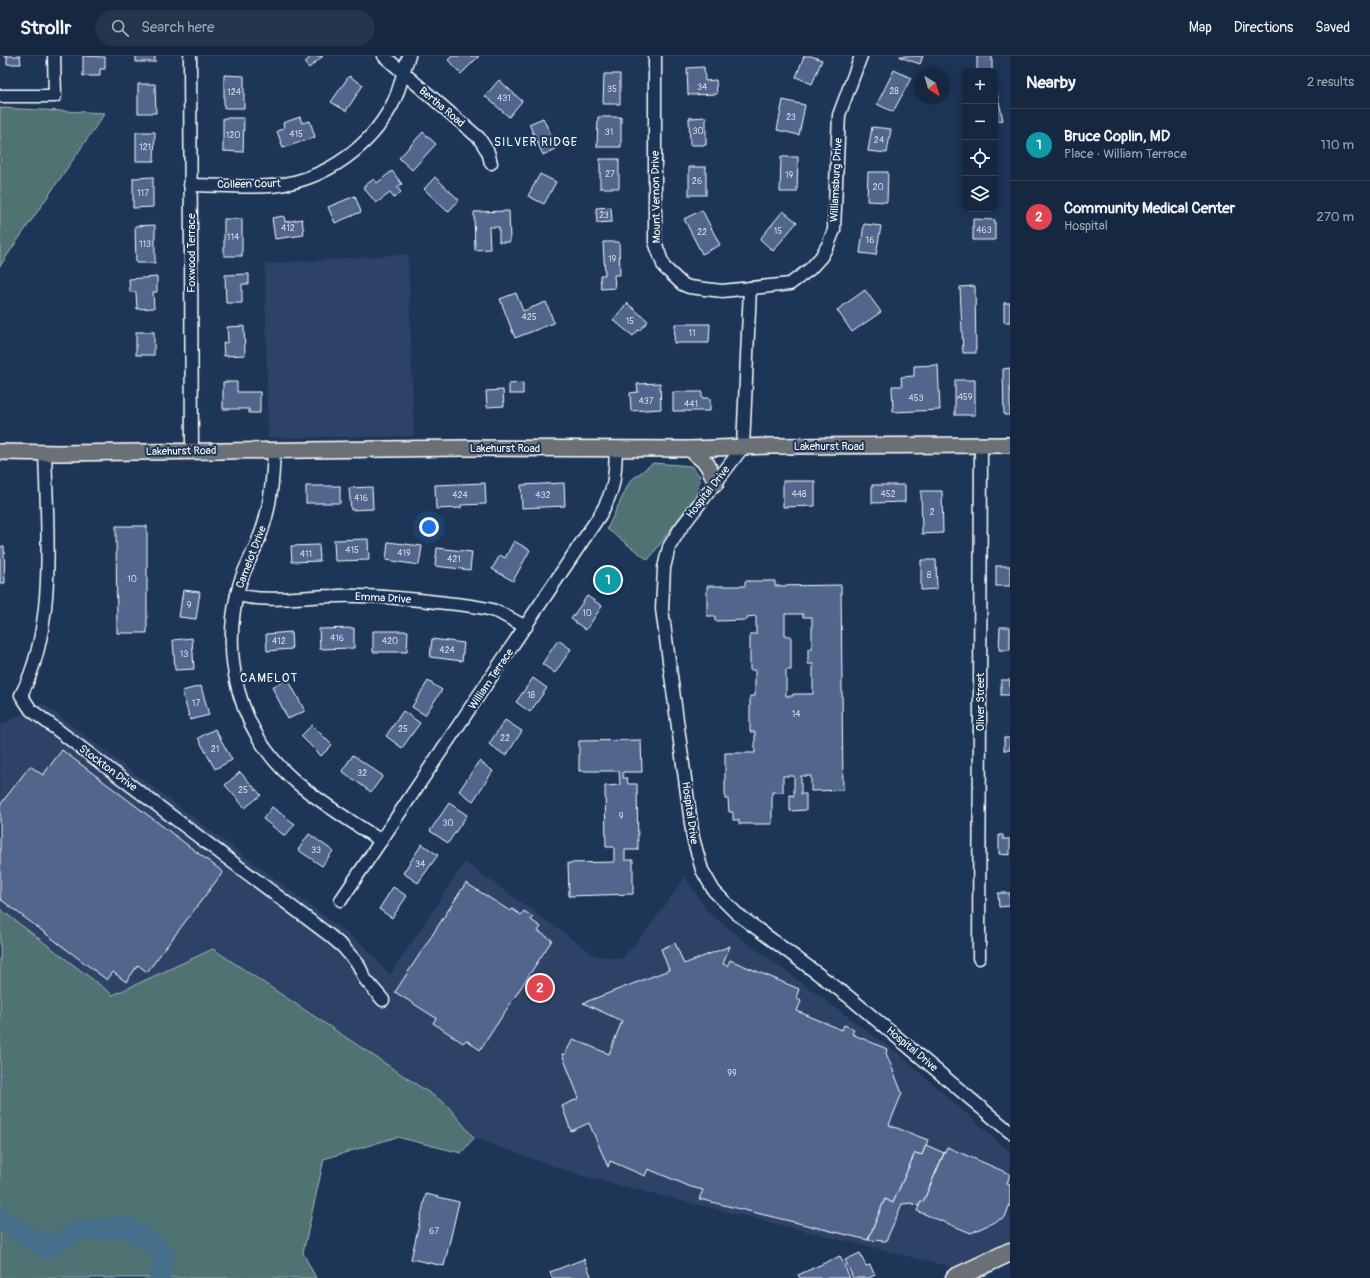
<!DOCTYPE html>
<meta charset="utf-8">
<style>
:root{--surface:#162841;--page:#23344c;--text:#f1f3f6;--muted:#9ea6b1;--line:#35445a;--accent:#d6ab8b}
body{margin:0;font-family:Pangolin,sans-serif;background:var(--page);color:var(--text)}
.controls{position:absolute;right:12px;top:12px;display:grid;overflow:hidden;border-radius:8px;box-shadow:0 2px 10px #0003}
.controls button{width:36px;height:36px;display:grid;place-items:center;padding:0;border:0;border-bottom:1px solid var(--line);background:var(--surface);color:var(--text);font:20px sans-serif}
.compass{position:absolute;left:914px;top:12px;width:36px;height:36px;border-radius:50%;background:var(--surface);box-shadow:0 2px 10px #0003;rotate:143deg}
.you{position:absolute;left:429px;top:471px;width:14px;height:14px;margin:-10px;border:3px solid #fff;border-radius:50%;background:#1a73e8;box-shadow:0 0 0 6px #1a73e833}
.badge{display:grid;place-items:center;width:26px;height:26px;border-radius:50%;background:var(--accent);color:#fff;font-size:13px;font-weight:700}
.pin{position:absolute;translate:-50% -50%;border:2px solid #fff;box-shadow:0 1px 4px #0006}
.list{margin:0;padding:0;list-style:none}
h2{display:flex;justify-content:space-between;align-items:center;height:52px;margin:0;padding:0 16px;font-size:17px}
h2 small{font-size:13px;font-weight:400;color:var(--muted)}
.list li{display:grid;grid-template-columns:26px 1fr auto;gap:12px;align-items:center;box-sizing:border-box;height:72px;padding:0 16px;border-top:1px solid var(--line)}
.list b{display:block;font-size:15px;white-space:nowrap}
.list p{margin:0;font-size:13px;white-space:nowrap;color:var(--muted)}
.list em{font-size:13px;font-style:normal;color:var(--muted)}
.icon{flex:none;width:22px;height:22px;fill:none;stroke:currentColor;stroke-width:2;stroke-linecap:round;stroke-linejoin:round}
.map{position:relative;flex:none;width:1010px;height:1222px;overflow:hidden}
header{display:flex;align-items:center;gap:24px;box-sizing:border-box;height:56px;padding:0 20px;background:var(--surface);border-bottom:1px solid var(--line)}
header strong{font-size:19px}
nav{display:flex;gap:22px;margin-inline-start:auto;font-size:14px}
.search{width:280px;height:36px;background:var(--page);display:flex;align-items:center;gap:10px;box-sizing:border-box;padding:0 14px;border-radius:22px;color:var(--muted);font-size:15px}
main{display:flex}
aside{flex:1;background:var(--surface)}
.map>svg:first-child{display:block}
</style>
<header>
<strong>Strollr</strong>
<div class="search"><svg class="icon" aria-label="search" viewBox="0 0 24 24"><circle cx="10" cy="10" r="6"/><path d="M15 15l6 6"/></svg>Search here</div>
<nav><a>Map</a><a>Directions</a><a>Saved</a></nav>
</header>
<main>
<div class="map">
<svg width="1010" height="1222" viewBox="0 0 1010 1222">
<rect width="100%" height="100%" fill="#1d3557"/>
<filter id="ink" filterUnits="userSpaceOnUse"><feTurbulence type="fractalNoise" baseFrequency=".025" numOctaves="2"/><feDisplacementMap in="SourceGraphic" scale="8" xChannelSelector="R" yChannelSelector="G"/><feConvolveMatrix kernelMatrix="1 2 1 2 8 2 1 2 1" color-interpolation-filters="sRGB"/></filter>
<g filter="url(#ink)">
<!-- built -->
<g fill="#2d4367">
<path d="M 408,198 L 414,380 L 268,382 L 265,208 Z"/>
<path d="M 42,647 L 365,891 L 390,919 L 465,806 L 596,900 L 622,903 L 650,870 L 685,821 L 709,857 L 743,884 L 899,998 L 1010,1096 L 1010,1184 L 952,1211 L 585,1121 L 474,1082 L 446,1048 L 213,893 L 113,939 L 0,853 L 0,670 Z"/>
</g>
<!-- green -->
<g fill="#4f7273" stroke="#a7b8b9">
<path d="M 0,52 L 105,57 L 0,210 Z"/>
<path d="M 653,407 L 691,410 L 700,420 L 697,438 L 648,504 L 607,473 L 630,425 Z"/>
<path d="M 0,853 L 113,939 L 213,893 L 446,1048 L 474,1082 L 461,1097 L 397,1081 L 324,1103 L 303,1197 L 316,1222 L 0,1222 Z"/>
</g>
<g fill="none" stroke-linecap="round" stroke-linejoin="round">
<!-- river -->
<path stroke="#466f8d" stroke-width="21" d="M 0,1163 L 46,1192 L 78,1175 L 127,1171 L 158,1192 L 164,1201 L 159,1222"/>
</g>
<!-- building -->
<g fill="#51658d" stroke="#fff" fill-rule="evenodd">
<path d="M 3,0 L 20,0 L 21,8 L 7,8 L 7,0 Z"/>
<path d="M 83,0 L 105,1 L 105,13 L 100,13 L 100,20 L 83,20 Z"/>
<rect x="136" y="0" width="19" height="6"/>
<path d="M 308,0 L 323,0 L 309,12 L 304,7 L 310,2 Z"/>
<path d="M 452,0 L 479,0 L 461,18 L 448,4 Z"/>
<path d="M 804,0 L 811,0 L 822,4 L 812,28 L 796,21 Z"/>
<path d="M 900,0 L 923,0 L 920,8 L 900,1 Z"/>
<rect x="977" y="0" width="15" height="15"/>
<path d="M 704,11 L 705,25 L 716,24 L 717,38 L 688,39 L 687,12 Z"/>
<path d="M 894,14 L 911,22 L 893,56 L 877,48 Z"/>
<path d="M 604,18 L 620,18 L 620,48 L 603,48 Z"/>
<path d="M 224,19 L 244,20 L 244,52 L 224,52 Z"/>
<path d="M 349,20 L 363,29 L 346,55 L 331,46 Z"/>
<path d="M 499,24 L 522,45 L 509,61 L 485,40 Z"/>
<path d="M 138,28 L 155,28 L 156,57 L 138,57 Z"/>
<path d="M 997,37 L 1003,64 L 995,65 L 995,38 Z"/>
<path d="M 783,44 L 805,49 L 799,79 L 777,74 Z"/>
<path d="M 300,61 L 302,67 L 310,65 L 315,81 L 283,92 L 277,75 L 284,72 L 283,67 Z"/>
<path d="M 598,61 L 621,61 L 621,91 L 597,91 Z"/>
<path d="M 706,61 L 706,89 L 690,89 L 689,62 Z"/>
<path d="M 223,62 L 244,62 L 243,96 L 223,95 Z"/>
<path d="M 543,62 L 557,92 L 543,99 L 529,68 Z"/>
<path d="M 872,71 L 891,73 L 887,97 L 868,95 Z"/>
<path d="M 136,76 L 155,76 L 154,105 L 136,105 Z"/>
<path d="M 423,76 L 436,88 L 412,114 L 399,102 Z"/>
<path d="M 781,101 L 798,101 L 797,136 L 780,136 Z"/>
<rect x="600" y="103" width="19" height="29"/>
<rect x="689" y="111" width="17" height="28"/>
<path d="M 392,115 L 402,128 L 397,131 L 401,136 L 394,142 L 390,137 L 376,147 L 363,131 L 374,123 L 377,127 Z"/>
<path d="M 868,116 L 888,116 L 887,146 L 867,145 Z"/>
<path d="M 540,118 L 556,126 L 544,148 L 528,140 Z"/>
<path d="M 153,121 L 153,151 L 133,152 L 133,122 Z"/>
<path d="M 435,121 L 459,144 L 448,156 L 424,133 Z"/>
<path d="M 355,140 L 361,156 L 335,167 L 328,151 Z"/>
<path d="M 611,151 L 612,166 L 597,167 L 596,152 Z"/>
<path d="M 702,154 L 720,189 L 702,198 L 684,163 Z"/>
<path d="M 509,155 L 510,186 L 499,186 L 499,171 L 489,171 L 490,193 L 475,194 L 474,156 Z"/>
<path d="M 783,155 L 797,166 L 773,195 L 760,183 Z"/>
<path d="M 284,160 L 285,166 L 302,163 L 304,179 L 275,183 L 272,162 Z"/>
<rect x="224" y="163" width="18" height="37"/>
<path d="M 973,163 L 995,164 L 995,184 L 973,184 Z"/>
<path d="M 864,168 L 881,170 L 876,199 L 860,197 Z"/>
<path d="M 155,169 L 155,207 L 136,207 L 135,170 Z"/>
<path d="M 603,186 L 619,186 L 620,219 L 614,219 L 615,232 L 601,233 L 600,219 L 605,219 Z"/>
<path d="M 249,218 L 249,228 L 242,228 L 242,247 L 226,247 L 225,219 Z"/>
<path d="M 157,221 L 157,236 L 153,236 L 154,252 L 137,253 L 136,236 L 130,236 L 129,223 Z"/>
<path d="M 975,230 L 976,297 L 963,297 L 960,231 Z"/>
<path d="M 865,234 L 881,256 L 852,276 L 837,254 Z"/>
<path d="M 516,237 L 523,255 L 546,246 L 554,267 L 515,282 L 500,243 Z"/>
<path d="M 627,247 L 648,265 L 639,275 L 638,274 L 633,280 L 613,264 Z"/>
<rect x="1004" y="247" width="6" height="19"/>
<path d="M 675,268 L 710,268 L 709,287 L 674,287 Z"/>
<path d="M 244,270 L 245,299 L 224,300 L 223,287 L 228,286 L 227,271 Z"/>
<rect x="136" y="276" width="18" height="23"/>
<path d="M 938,309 L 940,354 L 893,356 L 892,330 L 902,330 L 901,321 L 914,320 L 914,310 Z"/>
<path d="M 1010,312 L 1010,359 L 1004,359 L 1003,313 Z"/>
<rect x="955" y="324" width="20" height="35"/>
<path d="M 223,326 L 237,326 L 237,336 L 260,336 L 260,357 L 249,357 L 249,353 L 223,353 Z"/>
<path d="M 523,327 L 523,338 L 509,338 L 509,328 Z"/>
<path d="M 660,327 L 661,353 L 631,355 L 630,337 L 638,336 L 637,328 Z"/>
<path d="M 503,334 L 504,350 L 487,351 L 486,335 Z"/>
<path d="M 673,336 L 702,336 L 702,342 L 710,342 L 710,355 L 673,355 Z"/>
<path d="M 783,425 L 815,425 L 815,450 L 783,451 Z"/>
<path d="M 485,427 L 486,448 L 461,449 L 461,452 L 436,453 L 435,429 Z"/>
<path d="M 564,427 L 565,450 L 522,452 L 521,429 Z"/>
<path d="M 872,429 L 905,429 L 905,446 L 872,447 Z"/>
<rect x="306" y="430" width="34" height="17"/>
<path d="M 372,431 L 373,453 L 351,454 L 349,432 Z"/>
<path d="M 921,435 L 942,435 L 943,477 L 922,478 Z"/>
<path d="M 116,470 L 147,470 L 147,577 L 117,577 Z"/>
<path d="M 368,483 L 369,504 L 335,505 L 334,484 Z"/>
<path d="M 514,485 L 530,494 L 513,525 L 492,513 L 500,499 L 505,502 Z"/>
<path d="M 388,486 L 422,490 L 419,509 L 386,504 Z"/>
<path d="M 319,489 L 320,505 L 292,506 L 291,490 Z"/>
<path d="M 4,490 L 5,527 L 0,527 L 0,491 Z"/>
<path d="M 437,492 L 472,496 L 470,514 L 435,510 Z"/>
<path d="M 921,504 L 936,504 L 937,533 L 921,534 Z"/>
<rect x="996" y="510" width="14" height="20"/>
<path d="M 604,511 L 622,523 L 611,538 L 594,526 Z"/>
<path d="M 745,525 L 775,525 L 775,530 L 841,529 L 843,734 L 811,735 L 811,720 L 801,720 L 801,738 L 806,738 L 806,754 L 790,755 L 790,739 L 794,740 L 794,720 L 783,720 L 783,736 L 772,736 L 772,768 L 739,768 L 739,764 L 733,764 L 733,756 L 729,756 L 728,743 L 725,743 L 725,697 L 755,697 L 755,676 L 750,676 L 750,640 L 755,640 L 755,614 L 750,614 L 750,578 L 756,578 L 756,560 L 747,561 L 747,564 L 715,565 L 715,560 L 707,560 L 707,530 L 745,530 ZM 785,558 L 803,558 L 803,561 L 812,561 L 812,593 L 808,593 L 808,608 L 813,608 L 813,638 L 793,638 L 793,640 L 786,640 L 786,614 L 791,614 L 791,580 L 785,580 Z"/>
<path d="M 183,534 L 200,536 L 196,563 L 179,561 Z"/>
<path d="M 587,540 L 602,550 L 586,574 L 571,563 Z"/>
<path d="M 1000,571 L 1010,571 L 1010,594 L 999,594 Z"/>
<path d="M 354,572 L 354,592 L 320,593 L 319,573 Z"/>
<path d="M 373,575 L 408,575 L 407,596 L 373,596 Z"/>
<path d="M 291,576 L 292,593 L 267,595 L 266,578 Z"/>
<path d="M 192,582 L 194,613 L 175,614 L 173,584 Z"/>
<path d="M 432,583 L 464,587 L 462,605 L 430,601 Z"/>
<path d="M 558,584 L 571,593 L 555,617 L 542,608 Z"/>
<path d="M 533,622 L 547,632 L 530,656 L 516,646 Z"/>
<path d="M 288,623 L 305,655 L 288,663 L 272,631 Z"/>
<rect x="1001" y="624" width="9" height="15"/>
<path d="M 428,625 L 442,634 L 425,659 L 412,651 Z"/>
<path d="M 201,630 L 209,659 L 190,664 L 182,635 Z"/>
<path d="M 403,655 L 420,667 L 402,692 L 386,680 Z"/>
<path d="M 505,664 L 522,675 L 506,700 L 489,688 Z"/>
<path d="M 312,669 L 332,689 L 321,700 L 301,680 Z"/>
<path d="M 215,673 L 232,704 L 215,713 L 198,682 Z"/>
<rect x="1004" y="682" width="6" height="12"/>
<path d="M 641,684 L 642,716 L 623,716 L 623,722 L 627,722 L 628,728 L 637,728 L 638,794 L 625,794 L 625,804 L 633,804 L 633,838 L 569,840 L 568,807 L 614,806 L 614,791 L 606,791 L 605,730 L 620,729 L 619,715 L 579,715 L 579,685 Z"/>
<path d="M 62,694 L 223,816 L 147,916 L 138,909 L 126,926 L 113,916 L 107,924 L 0,843 L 0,749 L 30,710 L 43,719 Z"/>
<path d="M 353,699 L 383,720 L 371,736 L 342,715 Z"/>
<path d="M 479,705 L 493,715 L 473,745 L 459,735 Z"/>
<path d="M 240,716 L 261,739 L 245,752 L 225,729 Z"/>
<path d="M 449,747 L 467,759 L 448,787 L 430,775 Z"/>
<path d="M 272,751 L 295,768 L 285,780 L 263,763 Z"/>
<path d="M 309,778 L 333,795 L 322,810 L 298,794 Z"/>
<path d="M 999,779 L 1003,779 L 1003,783 L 1010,783 L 1010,799 L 999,798 Z"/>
<path d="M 422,788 L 438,799 L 418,827 L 403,817 Z"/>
<path d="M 466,827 L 510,855 L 512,853 L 521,859 L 524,855 L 533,861 L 531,864 L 541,871 L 538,875 L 552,884 L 480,994 L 466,984 L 463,987 L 433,967 L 436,962 L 395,936 Z"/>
<path d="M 393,831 L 407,840 L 392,862 L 379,853 Z"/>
<path d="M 998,837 L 1010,837 L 1010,850 L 999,851 Z"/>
<path d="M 675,887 L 684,908 L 730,890 L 723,908 L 727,910 L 730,904 L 799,933 L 796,942 L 801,945 L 797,955 L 842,974 L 844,969 L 854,973 L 852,978 L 887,993 L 886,997 L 902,1037 L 889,1069 L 928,1084 L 922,1099 L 915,1097 L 893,1147 L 885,1143 L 868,1184 L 699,1143 L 703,1134 L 691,1131 L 648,1113 L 645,1120 L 610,1105 L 608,1111 L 589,1067 L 571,1075 L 562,1050 L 579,1042 L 562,998 L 565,998 L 573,983 L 609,998 L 622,965 L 583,947 L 669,914 L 661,893 Z"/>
<path d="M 926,1089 L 944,1097 L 923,1146 L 921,1145 L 919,1150 L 911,1147 L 902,1148 L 886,1185 L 868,1184 L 885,1143 L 893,1147 L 915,1097 L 922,1099 Z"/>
<path d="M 947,1091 L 1010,1118 L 1007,1128 L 1010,1129 L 1010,1148 L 1005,1161 L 971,1177 L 917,1155 L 921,1145 L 923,1146 Z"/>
<path d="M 426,1138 L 459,1146 L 444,1210 L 411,1203 Z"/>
<path d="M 860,1197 L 866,1210 L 870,1209 L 875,1219 L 869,1222 L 853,1222 L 845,1204 Z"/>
<path d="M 840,1200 L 850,1222 L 800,1222 L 798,1219 Z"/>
<path d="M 584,1203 L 592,1222 L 552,1222 L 550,1216 Z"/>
</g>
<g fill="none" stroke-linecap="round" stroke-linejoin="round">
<defs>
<g id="minor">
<path d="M 190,0 L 192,395"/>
<path d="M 384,0 L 479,82 L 488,96 L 491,107"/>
<path d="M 655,0 L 655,186 L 664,211 L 682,228 L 689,231 L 722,235 L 790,228 L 810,213 L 821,201 L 828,189 L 834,174 L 839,59 L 861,0"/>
<path d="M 0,40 L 55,40 L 54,0"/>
<path d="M 190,129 C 218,129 252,133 279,129 C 327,122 370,91 392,49 C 401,33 402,16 409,0"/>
<path d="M 750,232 L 743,391 L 680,473 L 669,491 L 664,512 L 662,553 L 693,782 L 702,814 L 714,835 L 736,857 L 849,941 L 1010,1076"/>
<path d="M 274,394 C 273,421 271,449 262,474 C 256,494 244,511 239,530 C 220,602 239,677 296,726 C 322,748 353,766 381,785"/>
<path d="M 45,396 C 47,472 57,571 21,639 L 31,654 L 329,879 L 343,891 L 358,908 L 365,923 L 383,944"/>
<path d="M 237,539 C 270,547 303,540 337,540 C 370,539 403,542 437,546 C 454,548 471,549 488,553 L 498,556 L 526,571"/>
<path d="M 341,844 L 600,459 C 615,433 615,422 616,392"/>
<path d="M 979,902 L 981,390"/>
</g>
<g id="major">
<path d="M 690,393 L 707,408 L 716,427"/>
<path d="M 0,396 L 60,397 L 465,392 L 690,393 L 771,390 L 1010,389"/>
</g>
<path id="highway" d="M 955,1222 L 1010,1196"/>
</defs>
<!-- minor casing -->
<use href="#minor" stroke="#fff" stroke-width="15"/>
<!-- major casing -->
<use href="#major" stroke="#fff" stroke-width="18"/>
<!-- highway casing -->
<use href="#highway" stroke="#fff" stroke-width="21"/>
<!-- minor -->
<use href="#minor" stroke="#1d3557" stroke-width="12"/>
<!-- major -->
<use href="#major" stroke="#6a7074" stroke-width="15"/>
<!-- highway -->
<use href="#highway" stroke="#6a7074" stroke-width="18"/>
</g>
</g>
<g text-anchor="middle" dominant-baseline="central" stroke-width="4" stroke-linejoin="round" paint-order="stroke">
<!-- number labels -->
<g font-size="9" fill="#d4d8e2">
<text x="702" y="31">34</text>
<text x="612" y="33">35</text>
<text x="894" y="35">28</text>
<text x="234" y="36">124</text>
<text x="504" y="42">431</text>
<text x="791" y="61">23</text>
<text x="698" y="75">30</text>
<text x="609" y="76">31</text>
<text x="296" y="78">415</text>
<text x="233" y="79">120</text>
<text x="879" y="84">24</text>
<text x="145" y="91">121</text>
<text x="610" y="118">27</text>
<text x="789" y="119">19</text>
<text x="697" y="125">26</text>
<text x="878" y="131">20</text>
<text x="143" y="137">117</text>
<text x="604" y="159">23</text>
<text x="288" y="172">412</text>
<text x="984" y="174">463</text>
<text x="778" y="175">15</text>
<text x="702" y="176">22</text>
<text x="233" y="181">114</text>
<text x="870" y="184">16</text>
<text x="145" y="188">113</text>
<text x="612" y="203">19</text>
<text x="529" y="261">425</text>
<text x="630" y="265">15</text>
<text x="692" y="277">11</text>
<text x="965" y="341">459</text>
<text x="916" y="342">453</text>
<text x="646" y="345">437</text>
<text x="691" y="348">441</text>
<text x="799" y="438">448</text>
<text x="888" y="438">452</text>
<text x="460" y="439">424</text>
<text x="543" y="439">432</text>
<text x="361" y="442">416</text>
<text x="932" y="456">2</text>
<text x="352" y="494">415</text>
<text x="404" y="497">419</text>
<text x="306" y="498">411</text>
<text x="454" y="503">421</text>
<text x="929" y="519">8</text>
<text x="132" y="523">10</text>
<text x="189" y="549">9</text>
<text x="587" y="557">10</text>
<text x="337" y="582">416</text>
<text x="279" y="585">412</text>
<text x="390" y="585">420</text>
<text x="447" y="594">424</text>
<text x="184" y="598">13</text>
<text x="531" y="639">18</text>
<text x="196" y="647">17</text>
<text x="796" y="658">14</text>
<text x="403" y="673">25</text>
<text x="505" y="682">22</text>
<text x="215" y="693">21</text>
<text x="362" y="717">32</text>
<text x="243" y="734">25</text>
<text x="621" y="760">9</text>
<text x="448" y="767">30</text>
<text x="316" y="794">33</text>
<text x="420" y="808">34</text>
<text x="732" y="1017">99</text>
<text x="434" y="1175">67</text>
</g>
<!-- street labels -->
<g font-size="11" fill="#fff" stroke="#1d3557">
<text transform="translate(442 51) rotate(40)">Bertha Road</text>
<text transform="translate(836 124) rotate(-87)">Williamsburg Drive</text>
<text transform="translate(249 128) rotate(-1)">Colleen Court</text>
<text transform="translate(656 141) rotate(-91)">Mount Vernon Drive</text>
<text transform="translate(191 197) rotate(-90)">Foxwood Terrace</text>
<text x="829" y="390">Lakehurst Road</text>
<text x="505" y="392">Lakehurst Road</text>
<text transform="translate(181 395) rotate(-1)">Lakehurst Road</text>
<text transform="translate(708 436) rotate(-52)">Hospital Drive</text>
<text transform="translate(251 501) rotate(-69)">Camelot Drive</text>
<text transform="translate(383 542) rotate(3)">Emma Drive</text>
<text transform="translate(491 623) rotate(-56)">William Terrace</text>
<text transform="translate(980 646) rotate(-90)">Oliver Street</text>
<text transform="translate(108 712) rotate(37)">Stockton Drive</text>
<text transform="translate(690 757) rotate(82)">Hospital Drive</text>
<text transform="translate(912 993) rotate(40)">Hospital Drive</text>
</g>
<!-- neighbourhood labels -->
<g font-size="12" letter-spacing="1" fill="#fff" stroke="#1d3557">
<text x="536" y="86">SILVER RIDGE</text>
<text x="269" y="622">CAMELOT</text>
</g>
</g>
</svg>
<div class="controls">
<button>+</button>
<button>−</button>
<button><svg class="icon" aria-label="locate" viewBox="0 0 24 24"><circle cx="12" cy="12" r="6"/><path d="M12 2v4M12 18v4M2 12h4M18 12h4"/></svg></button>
<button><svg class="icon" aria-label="layers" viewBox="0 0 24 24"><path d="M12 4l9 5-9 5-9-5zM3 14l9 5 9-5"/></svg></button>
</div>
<svg class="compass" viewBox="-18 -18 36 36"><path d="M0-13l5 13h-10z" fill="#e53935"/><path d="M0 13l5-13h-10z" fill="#9ea6b1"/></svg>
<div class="you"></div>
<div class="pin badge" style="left:608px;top:524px;background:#0f9aa8">1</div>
<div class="pin badge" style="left:540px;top:932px;background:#e0444e">2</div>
</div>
<aside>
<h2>Nearby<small>2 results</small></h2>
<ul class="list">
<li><span class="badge" style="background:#0f9aa8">1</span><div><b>Bruce Coplin, MD</b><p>Place · William Terrace</p></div><em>110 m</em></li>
<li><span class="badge" style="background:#e0444e">2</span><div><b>Community Medical Center</b><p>Hospital</p></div><em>270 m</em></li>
</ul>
</aside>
</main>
